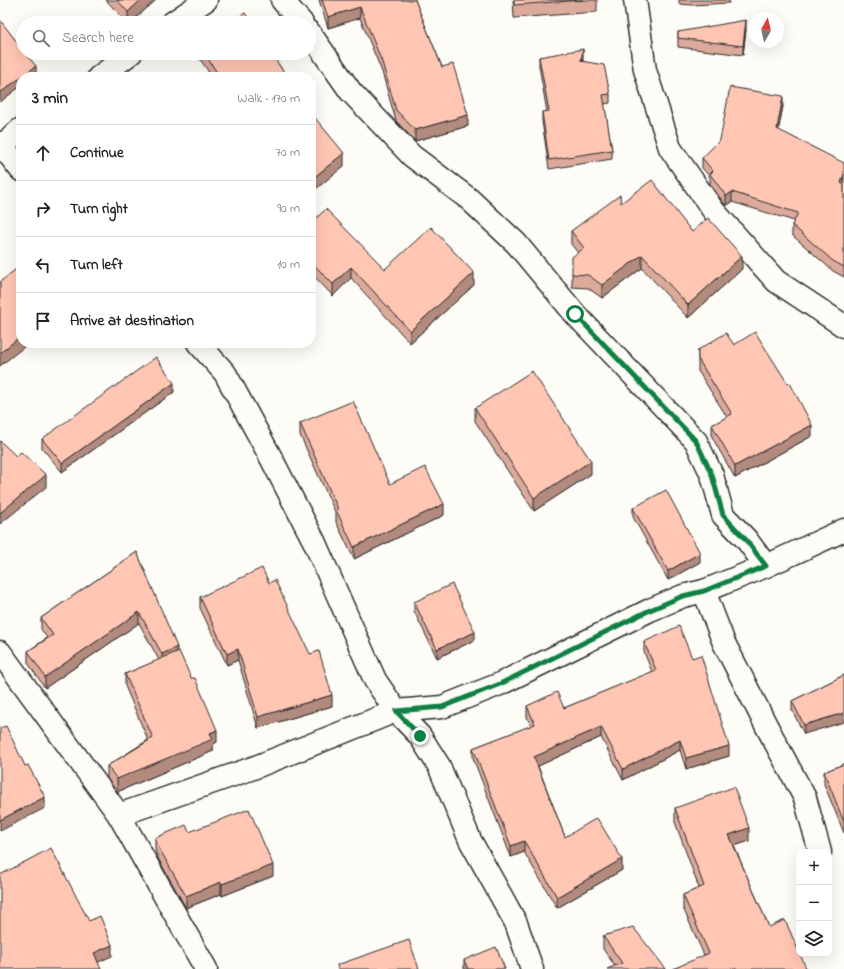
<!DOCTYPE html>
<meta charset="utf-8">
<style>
:root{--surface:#fff;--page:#f2f2f2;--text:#222;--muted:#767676;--line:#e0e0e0}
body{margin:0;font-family:"Indie Flower",sans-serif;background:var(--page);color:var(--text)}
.controls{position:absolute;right:12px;bottom:12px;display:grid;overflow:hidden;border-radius:8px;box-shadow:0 4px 16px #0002}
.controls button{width:36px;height:36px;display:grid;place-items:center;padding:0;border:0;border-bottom:1px solid var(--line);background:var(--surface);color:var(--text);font:20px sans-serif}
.compass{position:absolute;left:748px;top:12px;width:36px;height:36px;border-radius:50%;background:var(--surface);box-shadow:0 4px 16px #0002;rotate:8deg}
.stop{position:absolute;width:12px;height:12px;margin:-9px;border:3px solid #0b8043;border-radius:50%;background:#fff}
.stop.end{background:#0b8043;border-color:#fff;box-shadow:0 1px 4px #0008}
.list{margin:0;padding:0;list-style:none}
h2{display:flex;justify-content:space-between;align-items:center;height:52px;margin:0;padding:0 16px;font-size:17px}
h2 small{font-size:13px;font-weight:400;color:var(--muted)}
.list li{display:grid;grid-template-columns:26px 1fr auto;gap:12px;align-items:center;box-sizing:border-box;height:56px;padding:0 16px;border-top:1px solid var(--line)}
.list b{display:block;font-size:15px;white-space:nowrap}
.list em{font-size:13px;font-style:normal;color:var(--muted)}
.icon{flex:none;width:22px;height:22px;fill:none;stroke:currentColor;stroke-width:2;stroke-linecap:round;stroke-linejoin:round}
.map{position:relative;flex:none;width:844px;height:969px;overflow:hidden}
.search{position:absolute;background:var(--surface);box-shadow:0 4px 16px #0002;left:16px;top:16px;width:300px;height:44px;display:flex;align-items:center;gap:10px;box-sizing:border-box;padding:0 14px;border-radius:22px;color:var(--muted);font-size:15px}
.panel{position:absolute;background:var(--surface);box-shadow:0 4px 16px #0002;left:16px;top:72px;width:300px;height:276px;border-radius:16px}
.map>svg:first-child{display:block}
</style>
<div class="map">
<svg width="844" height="969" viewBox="0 0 844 969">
<rect width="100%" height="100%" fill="#fdfcf7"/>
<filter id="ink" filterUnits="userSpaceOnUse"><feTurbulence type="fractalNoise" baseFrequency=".025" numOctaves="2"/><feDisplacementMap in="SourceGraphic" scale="8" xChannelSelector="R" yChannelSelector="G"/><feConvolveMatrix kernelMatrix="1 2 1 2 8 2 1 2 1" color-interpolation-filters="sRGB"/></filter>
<g filter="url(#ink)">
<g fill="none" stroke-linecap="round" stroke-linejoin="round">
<defs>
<g id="street">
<path d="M 282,0 L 302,23"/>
<path d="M 635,0 L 645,70 L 670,148 L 713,210 L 776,281 L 844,326"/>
<path d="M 172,23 L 206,0"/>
<path d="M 309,32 L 351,92 L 412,156 L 469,199 L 516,243 L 575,314 L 696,441 L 712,475 L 723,515 L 746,539 L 766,566"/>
<path d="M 99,77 L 131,53"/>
<path d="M 0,143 L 21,170"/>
<path d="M 3,145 L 21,129"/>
<path d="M 198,343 L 225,373 L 269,454 L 314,541 L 375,680 L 396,711 L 420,736 L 439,766 L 470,840 L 516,923 L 532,969"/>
<path d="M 704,591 L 724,643 L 767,727 L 805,798 L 820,852"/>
<path d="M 0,652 L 119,815 L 206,969"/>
<path d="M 119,815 L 253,768 L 396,711 L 442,707 L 500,684 L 650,610 L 683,596 L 704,591 L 766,566 L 844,530"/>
</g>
</defs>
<!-- street casing -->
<use href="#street" stroke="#2b2b2b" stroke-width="25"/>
<!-- street -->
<use href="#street" stroke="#fdfcf7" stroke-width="22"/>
</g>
<!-- wall -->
<g fill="#dbaa9b" stroke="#2b2b2b">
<path d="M 106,0 L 156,0 L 130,23 L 127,23 Z"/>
<path d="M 319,0 L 416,0 L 415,0 L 442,67 L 468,126 L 415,141 L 396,121 L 382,72 L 360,18 L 328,28 Z"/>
<path d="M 513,0 L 597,0 L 597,12 L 514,18 Z"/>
<path d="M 679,0 L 729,0 L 729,3 L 692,5 L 679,4 Z"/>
<path d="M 746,29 L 743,55 L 678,47 L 678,32 Z"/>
<path d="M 198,53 L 271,53 L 287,77 L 212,77 L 198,56 Z"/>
<path d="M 539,57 L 583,58 L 583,61 L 610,94 L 610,103 L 604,104 L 612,150 L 612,159 L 549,169 L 542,121 L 542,112 L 547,112 L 539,66 Z"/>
<path d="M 783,106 L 778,130 L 844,185 L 844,277 L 833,271 L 792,235 L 792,225 L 794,221 L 732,202 L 726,206 L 710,184 L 710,177 L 702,168 L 702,158 Z"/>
<path d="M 621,203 L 692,232 L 742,269 L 688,318 L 642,268 L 602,298 L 588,288 L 572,287 L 572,274 L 578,253 L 571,244 L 571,231 Z"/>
<path d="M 311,223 L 385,269 L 474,285 L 410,343 L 351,278 L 333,296 L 311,273 Z"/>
<path d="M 734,345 L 812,436 L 735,478 L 712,437 L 712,425 L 727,417 L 698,371 L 698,350 Z"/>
<path d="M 174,392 L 62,472 L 42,448 L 42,439 Z"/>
<path d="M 475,408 L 591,474 L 534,511 L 475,421 Z"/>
<path d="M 300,423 L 390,484 L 444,515 L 354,559 L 336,522 L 336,514 L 300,435 Z"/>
<path d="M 633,508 L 700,562 L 668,580 L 633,517 Z"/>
<path d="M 137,552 L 177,652 L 217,742 L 213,744 L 213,751 L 117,792 L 107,778 L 107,766 L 148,740 L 125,686 L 125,674 L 159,660 L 139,623 L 45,688 L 28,663 L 28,651 L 47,638 L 41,629 L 41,618 Z"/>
<path d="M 269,583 L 332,706 L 258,728 L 238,660 L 227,665 L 200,608 L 200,597 Z"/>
<path d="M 414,602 L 475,640 L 437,658 L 414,611 Z"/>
<path d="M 644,642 L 729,756 L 686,769 L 680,750 L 623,780 L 601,737 L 538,766 L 565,837 L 622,870 L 557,908 L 524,852 L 511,857 L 473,758 L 473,748 L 531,726 L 527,717 L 527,706 L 564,708 L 652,672 L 644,652 Z"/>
<path d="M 844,675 L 804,734 L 792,710 L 792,701 Z"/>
<path d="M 844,764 L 844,833 L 824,784 L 824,772 Z"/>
<path d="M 675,808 L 749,841 L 734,846 L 769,927 L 806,969 L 704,955 L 683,908 L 683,895 L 699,888 L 675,822 Z"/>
<path d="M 189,832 L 273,876 L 222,896 L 221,894 L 186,908 L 159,860 L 155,850 L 155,838 Z"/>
<path d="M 603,936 L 666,969 L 615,966 L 603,949 Z"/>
<path d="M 464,960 L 505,969 L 464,969 Z"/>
</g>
<!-- shaded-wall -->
<g fill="#b28b7e" stroke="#2b2b2b">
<path d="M 141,0 L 156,0 L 130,23 L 128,23 L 128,12 Z"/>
<path d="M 360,7 L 360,18 L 328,28 L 328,17 Z"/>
<path d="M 746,20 L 746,29 L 743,55 L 743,46 Z"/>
<path d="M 583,49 L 583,58 L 581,70 L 581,61 Z"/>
<path d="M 36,66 L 36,75 L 33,77 L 21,77 Z"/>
<path d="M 21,77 L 21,86 L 0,102 L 0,93 Z"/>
<path d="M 783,96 L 783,106 L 777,139 L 777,129 Z"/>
<path d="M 468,115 L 468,126 L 415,141 L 415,130 Z"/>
<path d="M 344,153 L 344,166 L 311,193 L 311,180 Z"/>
<path d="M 844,174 L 844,184 L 841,192 L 841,183 Z"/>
<path d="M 732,192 L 732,202 L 726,206 L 726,196 Z"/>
<path d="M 642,255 L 642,268 L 602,298 L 602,285 Z"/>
<path d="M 742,256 L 742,269 L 688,318 L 688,305 Z"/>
<path d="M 351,267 L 351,278 L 333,296 L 333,284 Z"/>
<path d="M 474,273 L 474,285 L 410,343 L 410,331 Z"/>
<path d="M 21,336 L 21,343 L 29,343 L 0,366 L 0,353 Z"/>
<path d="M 174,383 L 174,392 L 62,472 L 62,463 Z"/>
<path d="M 812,425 L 812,436 L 735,478 L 735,466 Z"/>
<path d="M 591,461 L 591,474 L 534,511 L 534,498 Z"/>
<path d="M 46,475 L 46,487 L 0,524 L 0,513 Z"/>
<path d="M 444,504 L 444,515 L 354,559 L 354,547 Z"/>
<path d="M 700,553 L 700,562 L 668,580 L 668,571 Z"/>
<path d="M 139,612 L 139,623 L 45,688 L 45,677 Z"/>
<path d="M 475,632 L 475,640 L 437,658 L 437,649 Z"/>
<path d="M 177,647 L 177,658 L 162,665 L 162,654 Z"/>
<path d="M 238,649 L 238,660 L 227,665 L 227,654 Z"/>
<path d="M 332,695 L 332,706 L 258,728 L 258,717 Z"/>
<path d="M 844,713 L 844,722 L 804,734 L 804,725 Z"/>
<path d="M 601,727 L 601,737 L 534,768 L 534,757 Z"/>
<path d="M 217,730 L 217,742 L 213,744 L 213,751 L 117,792 L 117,779 Z"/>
<path d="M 680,740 L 680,750 L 623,780 L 623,769 Z"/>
<path d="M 729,746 L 729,756 L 686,769 L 686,758 Z"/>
<path d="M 45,797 L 45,808 L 0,831 L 0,820 Z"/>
<path d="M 749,828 L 749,841 L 729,848 L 729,835 Z"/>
<path d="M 524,841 L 524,852 L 511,857 L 511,846 Z"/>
<path d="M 622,859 L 622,870 L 557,908 L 557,897 Z"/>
<path d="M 273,865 L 273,876 L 222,896 L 222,884 Z"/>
<path d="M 221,882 L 221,894 L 186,908 L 186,896 Z"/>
<path d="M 112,945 L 112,956 L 94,964 L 94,953 Z"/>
</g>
<!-- building -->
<g fill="#ffc6b4" stroke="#2b2b2b">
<path d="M 117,0 L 141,0 L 128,12 Z"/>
<path d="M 322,0 L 415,0 L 442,67 L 453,64 L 468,115 L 415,130 L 396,110 L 382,62 L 360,7 L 328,17 Z"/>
<path d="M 514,0 L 583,0 L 514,5 Z"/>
<path d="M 245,13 L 252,23 L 230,23 Z"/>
<path d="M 0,20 L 23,50 L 23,53 L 25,53 L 36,66 L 0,93 Z"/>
<path d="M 746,20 L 743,46 L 678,38 L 678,32 Z"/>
<path d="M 583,49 L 581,61 L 604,65 L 610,94 L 603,95 L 612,150 L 549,160 L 542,112 L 549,111 L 539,57 Z"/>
<path d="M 204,53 L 271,53 L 287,77 L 220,77 Z"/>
<path d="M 730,87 L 783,96 L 777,129 L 844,163 L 844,174 L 841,183 L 844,185 L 844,267 L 833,261 L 792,225 L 798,213 L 732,192 L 726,196 L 710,174 L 713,171 L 702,158 L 720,140 Z"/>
<path d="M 311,113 L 344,153 L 311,180 Z"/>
<path d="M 652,180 L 692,232 L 708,218 L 742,256 L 688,305 L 642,255 L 602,285 L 588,275 L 572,274 L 572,257 L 584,248 L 571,231 L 620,195 L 621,203 Z"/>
<path d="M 326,209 L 385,269 L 431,227 L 474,273 L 410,331 L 351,267 L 333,284 L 311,262 L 311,223 Z"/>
<path d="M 21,265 L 21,336 L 0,353 L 0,282 Z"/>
<path d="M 755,332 L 788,384 L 790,383 L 812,425 L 735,466 L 712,425 L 732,414 L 698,359 L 698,350 L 726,333 L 734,345 Z"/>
<path d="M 156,357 L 174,383 L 62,463 L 42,439 Z"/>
<path d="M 532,371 L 591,461 L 534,498 L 475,408 Z"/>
<path d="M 353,401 L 390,484 L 425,467 L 444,504 L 354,547 L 336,510 L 338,509 L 300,423 Z"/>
<path d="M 0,441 L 16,456 L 21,452 L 46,475 L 0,513 Z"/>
<path d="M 666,490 L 700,553 L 668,571 L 633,508 Z"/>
<path d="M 137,552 L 177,647 L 162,654 L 139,612 L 45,677 L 28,651 L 53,635 L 41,618 Z"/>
<path d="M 262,568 L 269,583 L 275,580 L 310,654 L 319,651 L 332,695 L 258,717 L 238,649 L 227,654 L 200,597 Z"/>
<path d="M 452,584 L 475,632 L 437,649 L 414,602 Z"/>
<path d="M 679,626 L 692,658 L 701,655 L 729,746 L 686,758 L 680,740 L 623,769 L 601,727 L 534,757 L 565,837 L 597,818 L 622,859 L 557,897 L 524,841 L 511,846 L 473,748 L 535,724 L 527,706 L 557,692 L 564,708 L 656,670 L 644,642 Z"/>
<path d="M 179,651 L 191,678 L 195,678 L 217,730 L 210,733 L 213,739 L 117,779 L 107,766 L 153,738 L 125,674 Z"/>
<path d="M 844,675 L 844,713 L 804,725 L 792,701 Z"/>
<path d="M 6,726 L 25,766 L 28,765 L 45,797 L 0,820 L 0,728 Z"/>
<path d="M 844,764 L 844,822 L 824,772 Z"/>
<path d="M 734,787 L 749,828 L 729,835 L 769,927 L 785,920 L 799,952 L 799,954 L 800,954 L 806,968 L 805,969 L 673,969 L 709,953 L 683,895 L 704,886 L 675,808 Z"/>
<path d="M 249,809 L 273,865 L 222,884 L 221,882 L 186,896 L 159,848 L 155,838 L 186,825 L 189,832 Z"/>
<path d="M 51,848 L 89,921 L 100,916 L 112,945 L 94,953 L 101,969 L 0,969 L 0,875 Z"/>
<path d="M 633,927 L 666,969 L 607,969 L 622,963 L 603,936 Z"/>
<path d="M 409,940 L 419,969 L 338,969 L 337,965 Z"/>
<path d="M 496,947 L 505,969 L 468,969 L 464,960 Z"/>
</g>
</g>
<g fill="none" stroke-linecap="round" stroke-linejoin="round" filter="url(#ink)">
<!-- route -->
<path stroke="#0b8043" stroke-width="5" d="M 420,736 L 396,711 L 442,707 L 500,684 L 650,610 L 683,596 L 704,591 L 766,566 L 746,540 L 723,515 L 712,475 L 696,441 L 575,314"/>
</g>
</svg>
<div class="controls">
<button>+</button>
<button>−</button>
<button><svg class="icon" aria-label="layers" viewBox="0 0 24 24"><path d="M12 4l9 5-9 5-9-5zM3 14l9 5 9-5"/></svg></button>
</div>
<svg class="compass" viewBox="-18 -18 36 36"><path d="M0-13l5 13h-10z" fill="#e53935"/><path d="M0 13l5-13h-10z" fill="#767676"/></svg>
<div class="stop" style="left:575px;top:314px"></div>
<div class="stop end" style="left:420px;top:736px"></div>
<div class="search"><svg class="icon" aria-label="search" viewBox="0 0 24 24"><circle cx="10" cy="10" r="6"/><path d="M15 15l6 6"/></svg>Search here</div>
<section class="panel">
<h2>3 min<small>Walk · 170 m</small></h2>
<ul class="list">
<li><svg class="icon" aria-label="ahead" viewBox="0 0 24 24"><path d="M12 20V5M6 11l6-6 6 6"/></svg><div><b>Continue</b></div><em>70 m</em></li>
<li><svg class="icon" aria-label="right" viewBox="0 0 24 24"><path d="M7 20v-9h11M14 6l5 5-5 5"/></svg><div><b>Turn right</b></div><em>90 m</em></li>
<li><svg class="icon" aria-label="left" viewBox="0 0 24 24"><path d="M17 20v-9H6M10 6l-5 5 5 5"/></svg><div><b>Turn left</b></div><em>10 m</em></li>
<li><svg class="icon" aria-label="arrive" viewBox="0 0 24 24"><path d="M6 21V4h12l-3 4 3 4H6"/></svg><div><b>Arrive at destination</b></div></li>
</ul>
</section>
</div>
